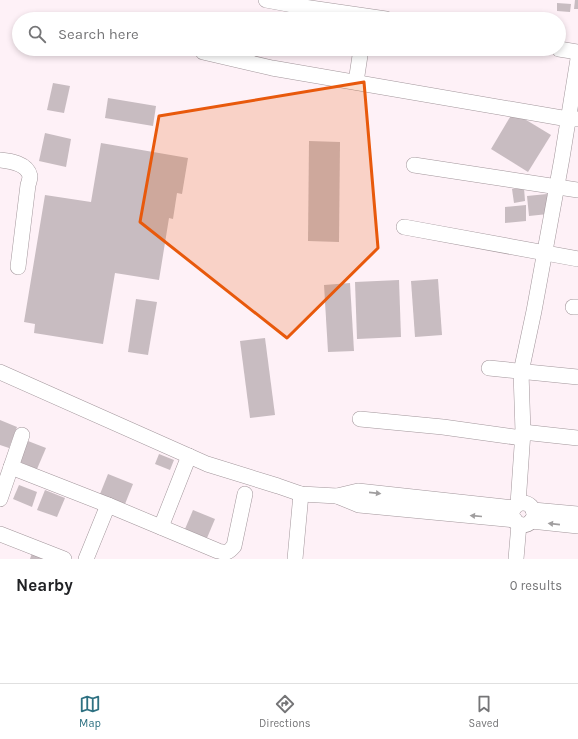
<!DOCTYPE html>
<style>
:root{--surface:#fff;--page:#f6f6f6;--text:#202124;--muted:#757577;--line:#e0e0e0;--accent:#2e7182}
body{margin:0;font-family:Karla,sans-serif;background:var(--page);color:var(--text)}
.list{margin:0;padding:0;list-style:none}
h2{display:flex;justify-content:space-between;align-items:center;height:52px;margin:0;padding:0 16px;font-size:17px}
h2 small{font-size:13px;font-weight:400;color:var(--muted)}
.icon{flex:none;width:22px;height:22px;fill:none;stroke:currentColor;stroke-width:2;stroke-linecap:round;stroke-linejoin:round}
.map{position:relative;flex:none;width:578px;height:559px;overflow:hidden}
.search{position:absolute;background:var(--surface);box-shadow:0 2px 6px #0003;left:12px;right:12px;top:12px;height:44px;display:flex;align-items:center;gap:10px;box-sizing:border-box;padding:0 14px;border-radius:22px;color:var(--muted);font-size:15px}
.sheet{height:124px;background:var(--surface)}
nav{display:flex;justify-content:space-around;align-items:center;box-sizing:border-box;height:56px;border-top:1px solid var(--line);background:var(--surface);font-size:11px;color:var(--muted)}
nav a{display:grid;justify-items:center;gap:2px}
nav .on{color:var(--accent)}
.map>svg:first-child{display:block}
</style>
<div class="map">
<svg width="578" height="559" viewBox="0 0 578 559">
<rect width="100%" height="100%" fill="#fef1f7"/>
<!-- building -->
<g fill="#c8bcc1">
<path d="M 575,0 L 578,0 L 578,9 L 574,9 Z"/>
<path d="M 557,3 L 571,4 L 570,12 L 557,11 Z"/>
<path d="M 299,49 L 320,49 L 318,55 Z"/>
<path d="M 53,83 L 70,86 L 64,113 L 47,110 Z"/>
<path d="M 108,98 L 156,106 L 153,126 L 105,118 Z"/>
<path d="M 513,112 L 551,135 L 528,172 L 491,149 Z"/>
<path d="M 45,133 L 71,139 L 66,167 L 39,161 Z"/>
<path d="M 309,141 L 340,142 L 339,242 L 308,241 Z"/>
<path d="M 101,143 L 188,158 L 182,194 L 177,193 L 173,219 L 169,218 L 159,280 L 115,273 L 103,344 L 34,333 L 35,324 L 24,322 L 45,195 L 91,202 Z"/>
<path d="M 524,188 L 525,201 L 514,203 L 512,189 Z"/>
<path d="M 547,194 L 548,214 L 529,216 L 527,196 Z"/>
<path d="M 526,205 L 526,221 L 505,223 L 505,207 Z"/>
<path d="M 438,279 L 442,335 L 415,337 L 411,281 Z"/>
<path d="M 399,280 L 401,337 L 357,339 L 355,282 Z"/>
<path d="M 350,283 L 354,351 L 328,352 L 324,285 Z"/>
<path d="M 136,299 L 157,302 L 148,355 L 128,352 Z"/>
<path d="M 265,338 L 275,415 L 250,418 L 240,341 Z"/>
<path d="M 0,420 L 17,427 L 9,448 L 0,445 Z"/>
<path d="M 28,441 L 46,448 L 37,469 L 20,462 Z"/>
<path d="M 159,454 L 174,460 L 170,470 L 155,464 Z"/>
<path d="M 108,474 L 133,484 L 125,504 L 100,494 Z"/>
<path d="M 19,485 L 37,492 L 32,507 L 13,499 Z"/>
<path d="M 45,490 L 65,498 L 57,517 L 37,510 Z"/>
<path d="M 193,510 L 215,519 L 207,538 L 185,529 Z"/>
<path d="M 32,553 L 47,559 L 30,559 Z"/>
</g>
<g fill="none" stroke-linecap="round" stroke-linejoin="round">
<defs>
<g id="minor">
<path d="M 266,0 L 304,7 L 386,19"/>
<path d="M 559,49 L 578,52"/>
<path d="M 203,52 L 272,68 L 568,119 L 578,119"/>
<path d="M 356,82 L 361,49"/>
<path d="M 0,160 C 10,161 27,163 30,176 C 30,179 29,182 28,185 L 18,267"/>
<path d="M 414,165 L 578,190"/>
<path d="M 404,227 L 578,259"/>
<path d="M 573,307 L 578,307"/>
<path d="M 489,368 L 578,377"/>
<path d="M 0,372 L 207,464 L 278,486 L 301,494 L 337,496 L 358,491 L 514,508"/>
<path d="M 360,419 L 443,427 L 522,438"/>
<path d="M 523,432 L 521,372 L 534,311 L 562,158 L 578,59"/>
<path d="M 11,467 L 108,505"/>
<path d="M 337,496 L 359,505 L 515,520"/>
<path d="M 0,499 L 22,435"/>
<circle cx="523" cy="514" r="11"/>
<path d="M 518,504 L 523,432 L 578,438"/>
<path d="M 533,510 L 578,514"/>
<path d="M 531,521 L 578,526"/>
<path d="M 161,527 L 189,456"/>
<path d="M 0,534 L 64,559"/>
<path d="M 86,559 L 108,505 L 218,551 C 227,553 228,553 234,546 L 245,494"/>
<path d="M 295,559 L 301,494"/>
<path d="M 516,559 L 519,524"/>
</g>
</defs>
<!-- minor casing -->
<use href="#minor" stroke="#a2969b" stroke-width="16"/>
<!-- minor -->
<use href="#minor" stroke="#fff" stroke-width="15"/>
</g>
<!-- one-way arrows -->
<defs><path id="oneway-solid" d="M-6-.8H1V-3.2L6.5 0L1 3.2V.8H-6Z"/></defs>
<g fill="#a09e9f">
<use href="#oneway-solid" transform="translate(375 493) rotate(6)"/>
<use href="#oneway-solid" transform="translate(476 516) rotate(-175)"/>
<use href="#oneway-solid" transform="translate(554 524) rotate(-174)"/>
</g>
<!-- marked area -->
<path fill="#e8590c" fill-opacity="0.2" stroke="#e8590c" stroke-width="3" stroke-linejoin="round" d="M 364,82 L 378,248 L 287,338 L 140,222 L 159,116 Z"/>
</svg>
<div class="search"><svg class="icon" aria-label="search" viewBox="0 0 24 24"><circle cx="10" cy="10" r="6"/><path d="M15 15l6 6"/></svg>Search here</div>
</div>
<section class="sheet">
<h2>Nearby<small>0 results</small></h2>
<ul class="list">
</ul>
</section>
<nav>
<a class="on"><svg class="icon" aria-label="map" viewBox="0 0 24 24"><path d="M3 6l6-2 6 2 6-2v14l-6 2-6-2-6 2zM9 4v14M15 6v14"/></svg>Map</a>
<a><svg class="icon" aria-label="directions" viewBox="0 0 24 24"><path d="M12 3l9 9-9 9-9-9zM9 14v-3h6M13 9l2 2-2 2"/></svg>Directions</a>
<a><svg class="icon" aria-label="saved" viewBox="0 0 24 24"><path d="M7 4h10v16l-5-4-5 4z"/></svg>Saved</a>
</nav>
